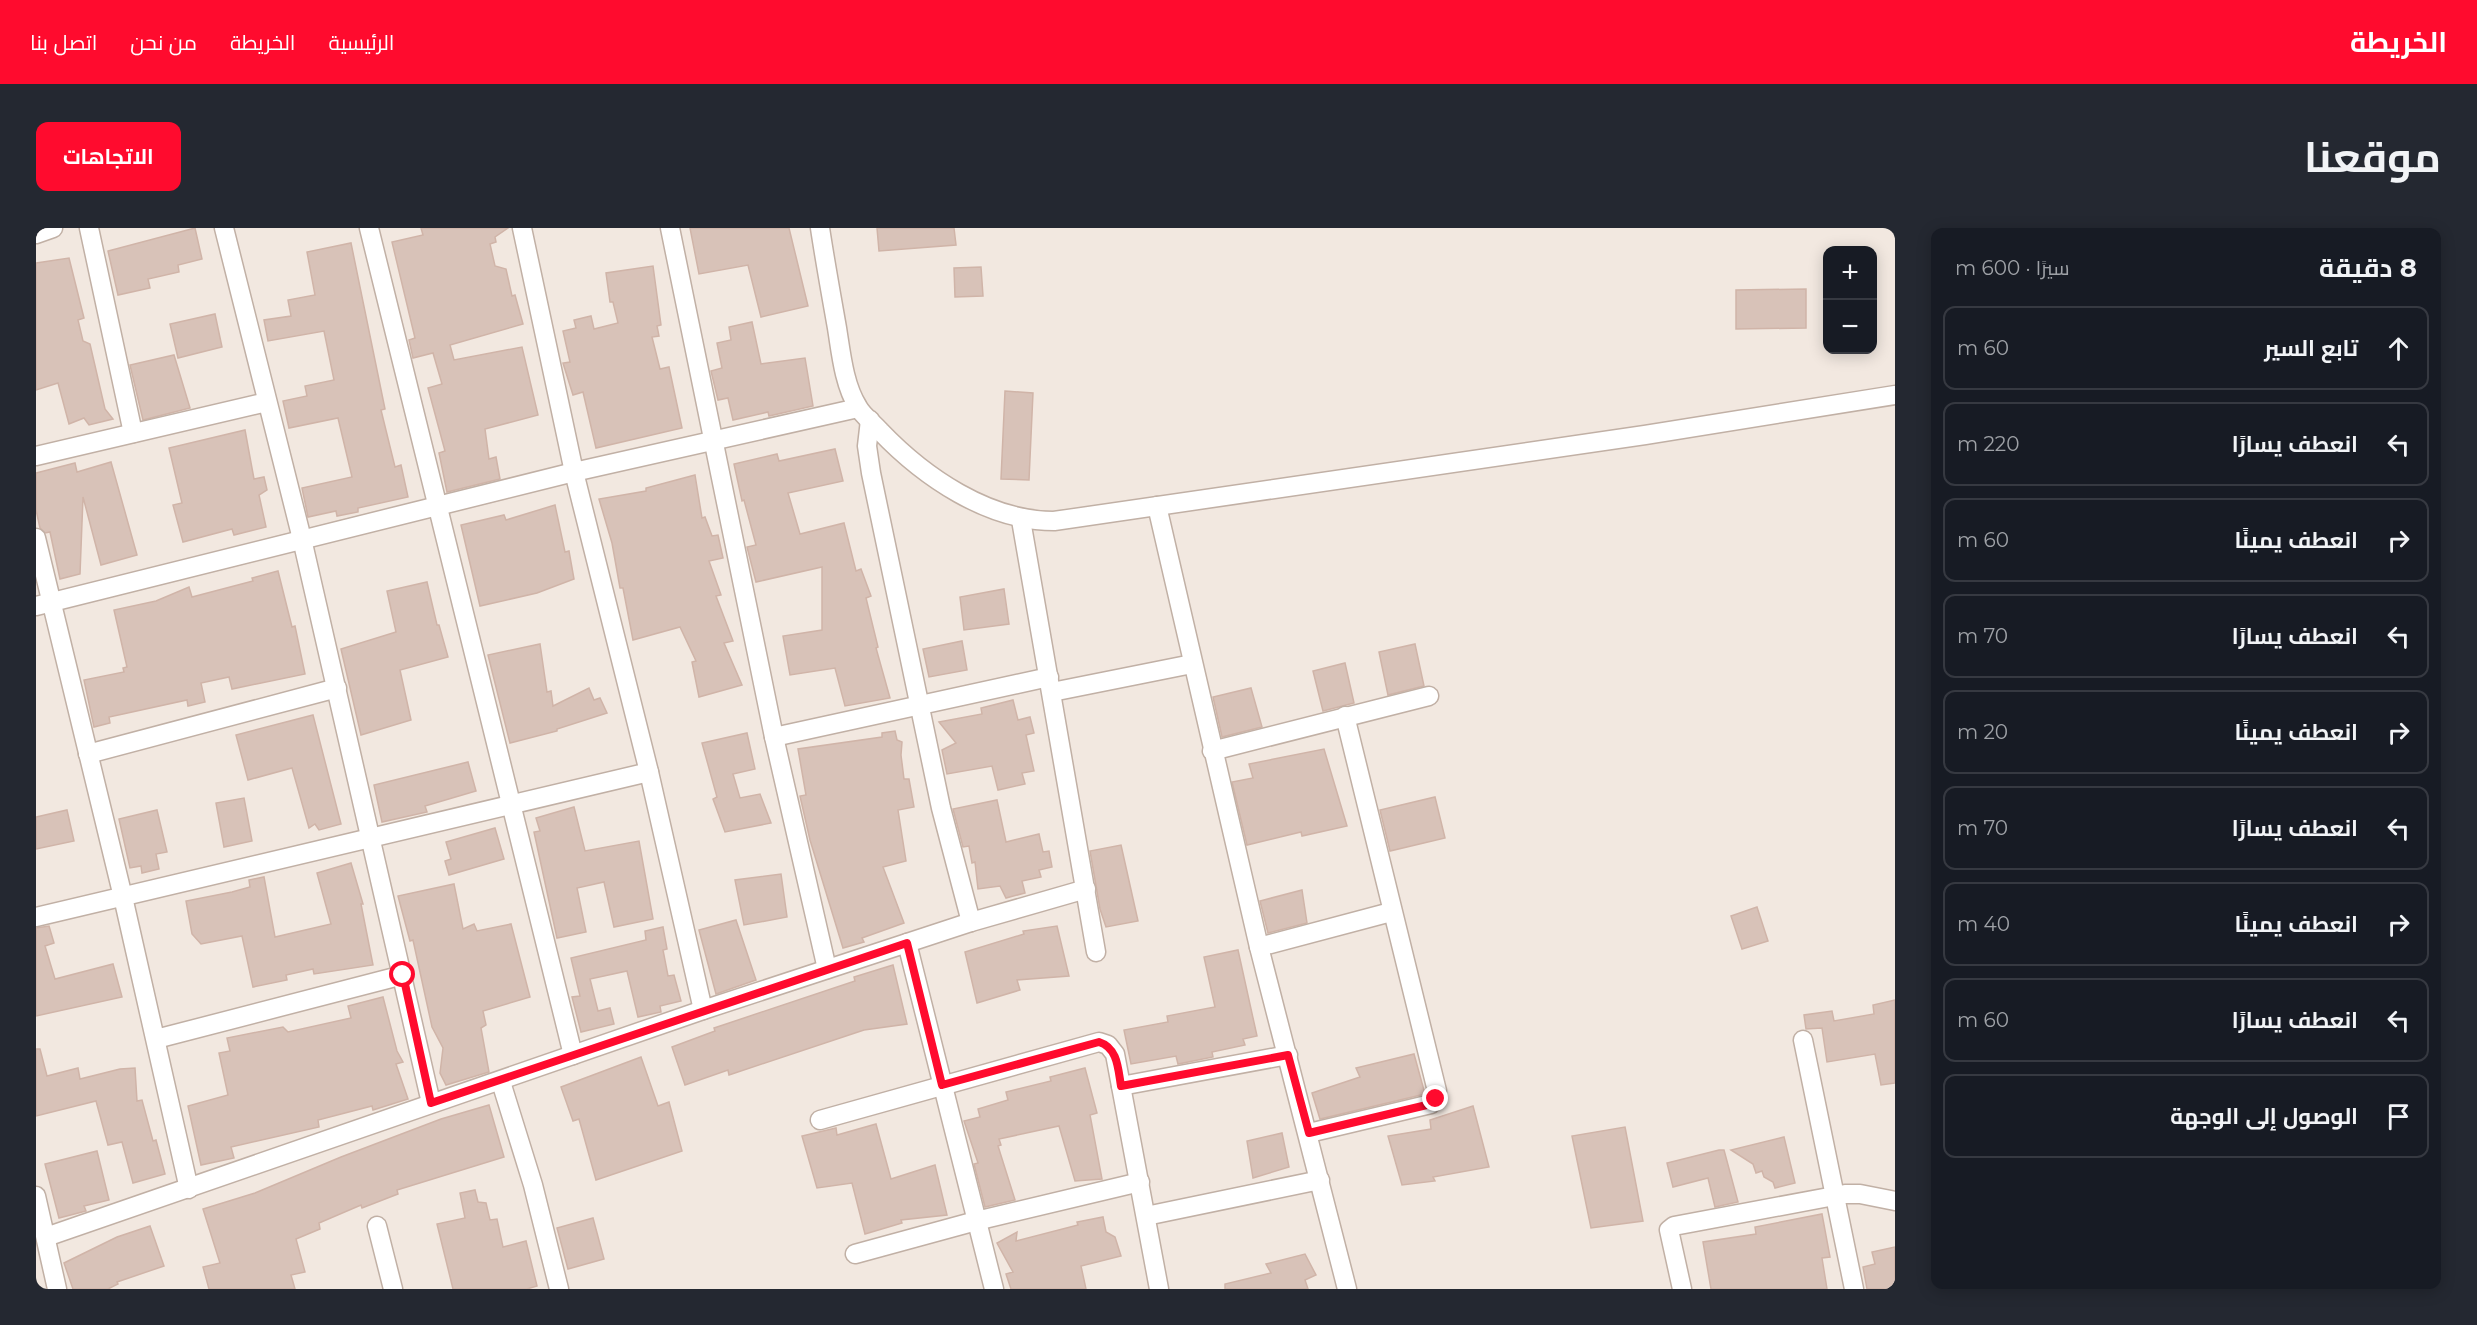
<!DOCTYPE html>
<html lang="ar">
<meta charset="utf-8">
<style>
:root{--surface:#171b24;--page:#242831;--text:#f1f3f6;--muted:#9ea1a6;--line:#363941;--accent:#ff0b2e}
body{margin:0;font-family:Montserrat,Cairo,sans-serif;background:var(--page);color:var(--text);direction:rtl}
.controls{position:absolute;right:18px;top:18px;display:grid;overflow:hidden;border-radius:12px;box-shadow:0 3px 15px #0003}
.controls button{width:54px;height:54px;display:grid;place-items:center;padding:0;border:0;border-bottom:2px solid var(--line);background:var(--surface);color:var(--text);font:30px sans-serif}
.stop{position:absolute;width:18px;height:18px;margin:-14px;border:4px solid #ff0b2e;border-radius:50%;background:#fff}
.stop.end{background:#ff0b2e;border-color:#fff;box-shadow:0 2px 6px #0008}
.list{margin:0;padding:0;list-style:none}
h2{display:flex;justify-content:space-between;align-items:center;height:78px;margin:0;padding:0 24px;font-size:26px}
h2 small{font-size:20px;font-weight:400;color:var(--muted)}
.list li{display:grid;grid-template-columns:39px 1fr auto;gap:18px;align-items:center;box-sizing:border-box;height:84px;margin:0 12px 12px;padding:0 12px;border:2px solid var(--line);border-radius:12px}
.list b{display:block;font-size:22px;white-space:nowrap}
.list em{font-size:20px;font-style:normal;color:var(--muted)}
.icon{flex:none;width:33px;height:33px;fill:none;stroke:currentColor;stroke-width:2;stroke-linecap:round;stroke-linejoin:round}
.map{position:relative;flex:none;width:1859px;height:1061px;overflow:hidden;direction:ltr;border-radius:12px}
header{display:flex;align-items:center;gap:36px;box-sizing:border-box;height:84px;padding:0 30px;background:var(--accent);color:#fff}
header strong{font-size:28px}
nav{display:flex;gap:33px;margin-inline-start:auto;font-size:21px}
.intro{display:flex;align-items:center;justify-content:space-between;box-sizing:border-box;height:144px;padding:0 36px}
h1{margin:0;font-size:42px}
.button{padding:15px 27px;border-radius:12px;background:var(--accent);color:#fff;font-size:21px;font-weight:700}
main{display:flex;gap:36px;padding:0 36px}
aside{flex:1;background:var(--surface);border-radius:12px;box-shadow:0 3px 15px #0003}
.map>svg:first-child{display:block}
</style>
<header>
<strong>الخريطة</strong>
<nav><a>الرئيسية</a><a>الخريطة</a><a>من نحن</a><a>اتصل بنا</a></nav>
</header>
<div class="intro"><h1>موقعنا</h1><a class="button">الاتجاهات</a></div>
<main>
<aside>
<h2>8 دقيقة<small>سيرًا · 600 m</small></h2>
<ul class="list">
<li><svg class="icon" aria-label="ahead" viewBox="0 0 24 24"><path d="M12 20V5M6 11l6-6 6 6"/></svg><div><b>تابع السير</b></div><em>60 m</em></li>
<li><svg class="icon" aria-label="left" viewBox="0 0 24 24"><path d="M17 20v-9H6M10 6l-5 5 5 5"/></svg><div><b>انعطف يسارًا</b></div><em>220 m</em></li>
<li><svg class="icon" aria-label="right" viewBox="0 0 24 24"><path d="M7 20v-9h11M14 6l5 5-5 5"/></svg><div><b>انعطف يمينًا</b></div><em>60 m</em></li>
<li><svg class="icon" aria-label="left" viewBox="0 0 24 24"><path d="M17 20v-9H6M10 6l-5 5 5 5"/></svg><div><b>انعطف يسارًا</b></div><em>70 m</em></li>
<li><svg class="icon" aria-label="right" viewBox="0 0 24 24"><path d="M7 20v-9h11M14 6l5 5-5 5"/></svg><div><b>انعطف يمينًا</b></div><em>20 m</em></li>
<li><svg class="icon" aria-label="left" viewBox="0 0 24 24"><path d="M17 20v-9H6M10 6l-5 5 5 5"/></svg><div><b>انعطف يسارًا</b></div><em>70 m</em></li>
<li><svg class="icon" aria-label="right" viewBox="0 0 24 24"><path d="M7 20v-9h11M14 6l5 5-5 5"/></svg><div><b>انعطف يمينًا</b></div><em>40 m</em></li>
<li><svg class="icon" aria-label="left" viewBox="0 0 24 24"><path d="M17 20v-9H6M10 6l-5 5 5 5"/></svg><div><b>انعطف يسارًا</b></div><em>60 m</em></li>
<li><svg class="icon" aria-label="arrive" viewBox="0 0 24 24"><path d="M6 21V4h12l-3 4 3 4H6"/></svg><div><b>الوصول إلى الوجهة</b></div></li>
</ul>
</aside>
<div class="map">
<svg width="1859" height="1061" viewBox="0 0 1859 1061">
<rect width="100%" height="100%" fill="#f2e8e0"/>
<!-- building -->
<g fill="#d8c2b8" stroke="#d0b4a8" stroke-width="1.5">
<path d="M 159,0 L 166,31 L 142,37 L 143,44 L 112,51 L 114,60 L 82,67 L 72,23 Z"/>
<path d="M 385,0 L 472,0 L 459,9 L 460,14 L 454,16 L 459,38 L 470,41 L 476,68 L 479,67 L 487,96 L 414,117 L 418,132 L 486,119 L 502,187 L 449,201 L 453,231 L 460,229 L 464,251 L 411,264 L 403,225 L 409,223 L 392,160 L 406,156 L 397,125 L 377,130 L 373,112 L 379,110 L 356,14 L 387,7 Z"/>
<path d="M 654,0 L 753,0 L 772,78 L 725,89 L 712,37 L 663,46 Z"/>
<path d="M 841,0 L 918,0 L 920,17 L 843,23 Z"/>
<path d="M 315,15 L 349,181 L 345,182 L 359,239 L 365,237 L 372,269 L 322,280 L 322,284 L 301,288 L 300,283 L 272,289 L 266,260 L 316,249 L 302,190 L 253,200 L 247,173 L 271,168 L 269,158 L 298,152 L 288,103 L 232,113 L 228,92 L 255,88 L 252,72 L 279,67 L 271,24 Z"/>
<path d="M 33,30 L 48,90 L 42,92 L 47,113 L 54,116 L 69,181 L 77,191 L 53,197 L 48,190 L 33,196 L 22,155 L 0,162 L 0,35 Z"/>
<path d="M 617,38 L 625,97 L 621,98 L 623,108 L 616,109 L 624,141 L 633,139 L 646,200 L 560,220 L 547,164 L 537,167 L 527,135 L 534,134 L 527,103 L 540,100 L 538,92 L 555,88 L 558,101 L 582,95 L 577,74 L 574,74 L 570,45 Z"/>
<path d="M 945,39 L 947,68 L 919,69 L 918,40 Z"/>
<path d="M 1770,61 L 1770,100 L 1700,101 L 1700,62 Z"/>
<path d="M 179,86 L 186,119 L 142,130 L 134,96 Z"/>
<path d="M 716,94 L 725,136 L 769,130 L 777,178 L 733,188 L 732,184 L 697,192 L 692,170 L 682,172 L 675,143 L 686,140 L 681,115 L 695,112 L 693,99 Z"/>
<path d="M 138,127 L 154,180 L 107,192 L 94,137 Z"/>
<path d="M 969,163 L 997,165 L 993,252 L 965,251 Z"/>
<path d="M 209,202 L 218,251 L 228,249 L 231,262 L 223,267 L 230,299 L 198,307 L 196,301 L 147,314 L 137,277 L 146,275 L 133,220 Z"/>
<path d="M 799,221 L 807,253 L 752,265 L 764,306 L 808,295 L 820,343 L 825,341 L 835,368 L 830,370 L 842,419 L 840,420 L 854,470 L 809,478 L 799,440 L 754,447 L 747,408 L 786,402 L 786,339 L 720,354 L 711,319 L 720,317 L 708,272 L 706,273 L 698,236 L 741,226 L 743,233 Z"/>
<path d="M 75,234 L 101,327 L 65,337 L 47,269 L 44,346 L 24,351 L 14,304 L 9,305 L 4,300 L 0,282 L 0,245 L 39,235 L 41,244 Z"/>
<path d="M 659,247 L 666,290 L 669,289 L 676,308 L 682,307 L 687,330 L 673,333 L 685,367 L 680,368 L 697,413 L 688,415 L 706,457 L 663,469 L 656,434 L 660,433 L 644,399 L 597,412 L 587,360 L 584,360 L 576,315 L 563,271 L 610,263 L 610,260 Z"/>
<path d="M 519,277 L 529,324 L 533,323 L 538,351 L 501,365 L 444,378 L 425,297 L 468,287 L 470,292 Z"/>
<path d="M 242,343 L 256,399 L 259,398 L 269,446 L 196,461 L 193,449 L 165,455 L 169,474 L 152,478 L 151,472 L 87,486 L 73,489 L 74,495 L 58,499 L 48,452 L 88,444 L 87,440 L 91,439 L 78,382 L 120,373 L 153,359 L 156,369 L 217,353 L 216,350 Z"/>
<path d="M 391,354 L 401,397 L 403,397 L 412,429 L 364,442 L 375,492 L 325,507 L 305,421 L 360,404 L 351,363 Z"/>
<path d="M 968,361 L 973,396 L 928,402 L 924,369 Z"/>
<path d="M 926,413 L 931,442 L 893,449 L 887,421 Z"/>
<path d="M 504,416 L 511,464 L 515,463 L 517,478 L 553,460 L 558,472 L 564,470 L 571,485 L 521,501 L 521,503 L 474,515 L 452,427 Z"/>
<path d="M 1379,416 L 1388,458 L 1352,467 L 1343,424 Z"/>
<path d="M 1309,435 L 1318,475 L 1287,483 L 1277,443 Z"/>
<path d="M 1215,460 L 1226,499 L 1186,509 L 1177,469 Z"/>
<path d="M 977,472 L 982,492 L 994,489 L 998,505 L 990,507 L 998,543 L 986,545 L 989,556 L 962,562 L 956,538 L 911,546 L 906,522 L 920,515 L 903,494 L 946,486 L 945,480 Z"/>
<path d="M 277,487 L 305,596 L 283,602 L 279,596 L 273,600 L 256,540 L 212,552 L 200,507 Z"/>
<path d="M 859,503 L 861,512 L 866,514 L 865,527 L 868,551 L 873,551 L 878,579 L 862,582 L 870,633 L 847,639 L 868,695 L 826,710 L 828,714 L 807,720 L 774,612 L 764,568 L 770,567 L 762,521 L 846,509 L 846,505 Z"/>
<path d="M 711,505 L 719,541 L 697,546 L 704,570 L 724,566 L 735,595 L 689,604 L 677,571 L 681,569 L 666,515 Z"/>
<path d="M 1288,521 L 1311,598 L 1266,608 L 1265,604 L 1211,617 L 1196,554 L 1217,550 L 1213,536 Z"/>
<path d="M 432,534 L 440,563 L 389,578 L 391,584 L 346,594 L 338,557 Z"/>
<path d="M 1399,569 L 1409,610 L 1354,623 L 1344,582 Z"/>
<path d="M 208,570 L 216,613 L 188,619 L 180,575 Z"/>
<path d="M 961,572 L 970,614 L 1003,606 L 1007,624 L 1013,623 L 1016,639 L 1003,642 L 1005,649 L 986,653 L 989,665 L 970,670 L 964,658 L 942,661 L 939,634 L 936,635 L 933,618 L 927,619 L 917,581 Z"/>
<path d="M 538,579 L 549,623 L 603,613 L 617,691 L 578,699 L 568,654 L 541,660 L 550,704 L 521,710 L 498,604 L 504,603 L 500,590 Z"/>
<path d="M 31,582 L 38,613 L 0,621 L 0,589 Z"/>
<path d="M 121,582 L 131,624 L 120,626 L 123,641 L 106,645 L 105,638 L 94,640 L 83,591 Z"/>
<path d="M 459,600 L 468,631 L 413,647 L 409,633 L 415,631 L 410,614 Z"/>
<path d="M 1085,617 L 1102,693 L 1070,699 L 1064,681 L 1054,623 Z"/>
<path d="M 315,635 L 327,676 L 325,676 L 337,737 L 278,746 L 277,741 L 250,747 L 251,752 L 217,759 L 206,708 L 165,716 L 156,706 L 150,673 L 196,664 L 214,659 L 213,652 L 228,649 L 239,709 L 295,696 L 281,645 Z"/>
<path d="M 745,646 L 751,689 L 708,697 L 699,652 Z"/>
<path d="M 418,656 L 427,701 L 438,696 L 441,703 L 475,696 L 494,769 L 447,783 L 450,797 L 445,800 L 453,844 L 410,857 L 404,845 L 407,820 L 396,799 L 377,712 L 374,713 L 362,668 Z"/>
<path d="M 1266,662 L 1271,695 L 1232,705 L 1224,673 Z"/>
<path d="M 1721,679 L 1732,713 L 1706,721 L 1695,688 Z"/>
<path d="M 700,692 L 720,752 L 680,766 L 663,702 Z"/>
<path d="M 13,698 L 18,715 L 9,718 L 19,751 L 77,736 L 86,769 L 0,788 L 0,700 Z"/>
<path d="M 1021,698 L 1033,748 L 981,752 L 984,762 L 941,775 L 929,724 L 988,706 L 987,703 Z"/>
<path d="M 627,699 L 631,721 L 627,722 L 632,748 L 638,747 L 645,773 L 624,778 L 625,784 L 602,789 L 591,743 L 554,751 L 562,783 L 574,780 L 578,796 L 545,804 L 536,769 L 544,768 L 535,730 L 610,712 L 609,703 Z"/>
<path d="M 1202,722 L 1221,808 L 1207,811 L 1209,817 L 1176,824 L 1177,829 L 1142,836 L 1140,828 L 1095,836 L 1088,802 L 1132,794 L 1131,788 L 1179,779 L 1168,729 Z"/>
<path d="M 857,737 L 871,796 L 828,802 L 693,847 L 692,842 L 649,857 L 636,819 L 679,803 L 678,800 L 819,753 L 818,749 Z"/>
<path d="M 347,769 L 361,823 L 367,834 L 360,836 L 372,871 L 337,882 L 336,878 L 282,892 L 283,899 L 195,919 L 198,930 L 165,937 L 152,878 L 192,867 L 183,825 L 194,823 L 191,810 L 247,799 L 252,804 L 315,790 L 312,778 Z"/>
<path d="M 1859,772 L 1859,855 L 1845,857 L 1839,826 L 1791,834 L 1786,800 L 1770,801 L 1768,787 L 1796,783 L 1798,793 L 1838,786 L 1837,777 Z"/>
<path d="M 0,821 L 4,821 L 11,848 L 42,840 L 44,851 L 84,841 L 99,840 L 101,873 L 106,872 L 117,913 L 120,912 L 129,946 L 97,955 L 86,914 L 72,917 L 60,873 L 0,888 Z"/>
<path d="M 1378,826 L 1389,866 L 1284,891 L 1276,865 L 1324,849 L 1320,840 Z"/>
<path d="M 605,829 L 622,878 L 633,874 L 646,923 L 560,952 L 543,891 L 537,893 L 525,859 Z"/>
<path d="M 1049,840 L 1061,885 L 1054,887 L 1066,951 L 1039,953 L 1023,898 L 963,911 L 965,917 L 962,918 L 979,972 L 949,979 L 938,936 L 942,935 L 928,893 L 944,889 L 942,881 L 972,872 L 970,864 L 1015,853 L 1014,849 Z"/>
<path d="M 453,877 L 468,929 L 361,962 L 362,966 L 326,980 L 325,977 L 283,995 L 284,1001 L 260,1011 L 269,1044 L 255,1047 L 259,1061 L 173,1061 L 167,1039 L 184,1035 L 167,981 L 219,965 L 305,929 L 405,891 Z"/>
<path d="M 1437,878 L 1453,939 L 1397,949 L 1399,953 L 1366,957 L 1352,908 L 1395,901 L 1394,892 Z"/>
<path d="M 840,896 L 855,951 L 899,937 L 911,987 L 865,992 L 866,995 L 829,1006 L 816,955 L 781,960 L 766,908 L 800,900 L 801,907 Z"/>
<path d="M 1589,899 L 1607,993 L 1555,1000 L 1536,908 Z"/>
<path d="M 1246,905 L 1253,939 L 1217,950 L 1211,913 Z"/>
<path d="M 1748,909 L 1759,955 L 1739,960 L 1737,954 L 1728,949 L 1726,943 L 1720,945 L 1717,936 L 1695,922 Z"/>
<path d="M 1683,922 L 1688,922 L 1702,974 L 1679,979 L 1672,950 L 1637,959 L 1631,935 Z"/>
<path d="M 61,923 L 73,972 L 48,978 L 50,983 L 23,990 L 9,936 Z"/>
<path d="M 439,962 L 442,974 L 450,975 L 454,992 L 461,991 L 467,1019 L 490,1013 L 501,1058 L 491,1061 L 417,1061 L 401,996 L 429,990 L 424,965 Z"/>
<path d="M 1786,986 L 1794,1029 L 1786,1030 L 1791,1061 L 1675,1061 L 1667,1014 L 1720,1006 L 1719,999 Z"/>
<path d="M 1067,989 L 1070,1004 L 1079,1009 L 1085,1028 L 1045,1038 L 1050,1061 L 975,1061 L 970,1046 L 977,1044 L 961,1015 L 981,1004 L 980,1013 L 1042,997 L 1041,994 Z"/>
<path d="M 557,990 L 568,1031 L 532,1041 L 521,1000 Z"/>
<path d="M 114,998 L 128,1038 L 81,1054 L 82,1056 L 72,1061 L 37,1061 L 28,1035 L 81,1009 Z"/>
<path d="M 1859,1019 L 1859,1061 L 1831,1061 L 1827,1039 L 1839,1036 L 1836,1024 Z"/>
<path d="M 1269,1026 L 1280,1047 L 1269,1052 L 1272,1061 L 1189,1061 L 1189,1056 L 1235,1045 L 1230,1036 Z"/>
</g>
<g fill="none" stroke-linecap="round" stroke-linejoin="round">
<defs>
<g id="minor">
<path d="M 53,0 L 97,205"/>
<path d="M 188,0 L 266,311 L 395,875"/>
<path d="M 333,0 L 537,827"/>
<path d="M 634,0 L 738,509 L 791,741"/>
<path d="M 784,0 C 789,33 795,66 801,100 C 805,125 808,157 822,179 C 827,188 837,195 844,203 C 888,249 952,293 1018,293 L 1609,207 L 1859,167"/>
<path d="M 0,6 L 17,0"/>
<path d="M 834,192 L 831,218 L 835,245 L 905,580 L 935,694"/>
<path d="M 0,228 L 231,174"/>
<path d="M 1121,278 L 1223,719 L 1311,1061"/>
<path d="M 985,292 L 1060,724"/>
<path d="M 0,310 L 87,669 L 153,961"/>
<path d="M 0,378 L 538,244 L 822,180"/>
<path d="M 1016,464 L 1156,436"/>
<path d="M 738,509 L 1013,449"/>
<path d="M 1176,523 L 1393,468"/>
<path d="M 52,526 L 301,460"/>
<path d="M 613,544 L 667,782"/>
<path d="M 0,689 L 613,544 L 538,244 L 486,0"/>
<path d="M 871,715 L 958,1061"/>
<path d="M 1223,719 L 1355,684"/>
<path d="M 120,811 L 367,747"/>
<path d="M 1767,812 L 1818,1061"/>
<path d="M 465,854 L 497,957 L 523,1061"/>
<path d="M 1085,858 L 1252,827"/>
<path d="M 784,892 L 1063,814 L 1072,817 L 1079,826 L 1123,1061"/>
<path d="M 1273,905 L 1395,876 L 1399,871 L 1401,863 L 1309,488"/>
<path d="M 0,968 L 21,1061"/>
<path d="M 1110,988 L 1284,952"/>
<path d="M 341,998 L 357,1061"/>
<path d="M 10,1009 L 667,782 L 935,694 L 1050,661"/>
<path d="M 819,1026 L 940,993 L 1104,954"/>
<path d="M 1646,1061 L 1633,1002 L 1638,998 L 1809,966 L 1824,966 L 1859,973"/>
</g>
</defs>
<!-- minor casing -->
<use href="#minor" stroke="#c1b0a5" stroke-width="21"/>
<!-- minor -->
<use href="#minor" stroke="#fff" stroke-width="18"/>
</g>
<g fill="none" stroke-linecap="round" stroke-linejoin="round">
<!-- route -->
<path stroke="#ff0b2e" stroke-width="8" d="M 367,747 L 395,875 L 871,715 L 906,857 L 1063,814 C 1082,820 1082,841 1085,858 L 1252,827 L 1273,905 L 1395,876 L 1400,871"/>
</g>
</svg>
<div class="controls">
<button>+</button>
<button>−</button>
</div>
<div class="stop" style="left:367px;top:747px"></div>
<div class="stop end" style="left:1400px;top:871px"></div>
</div>
</main>
